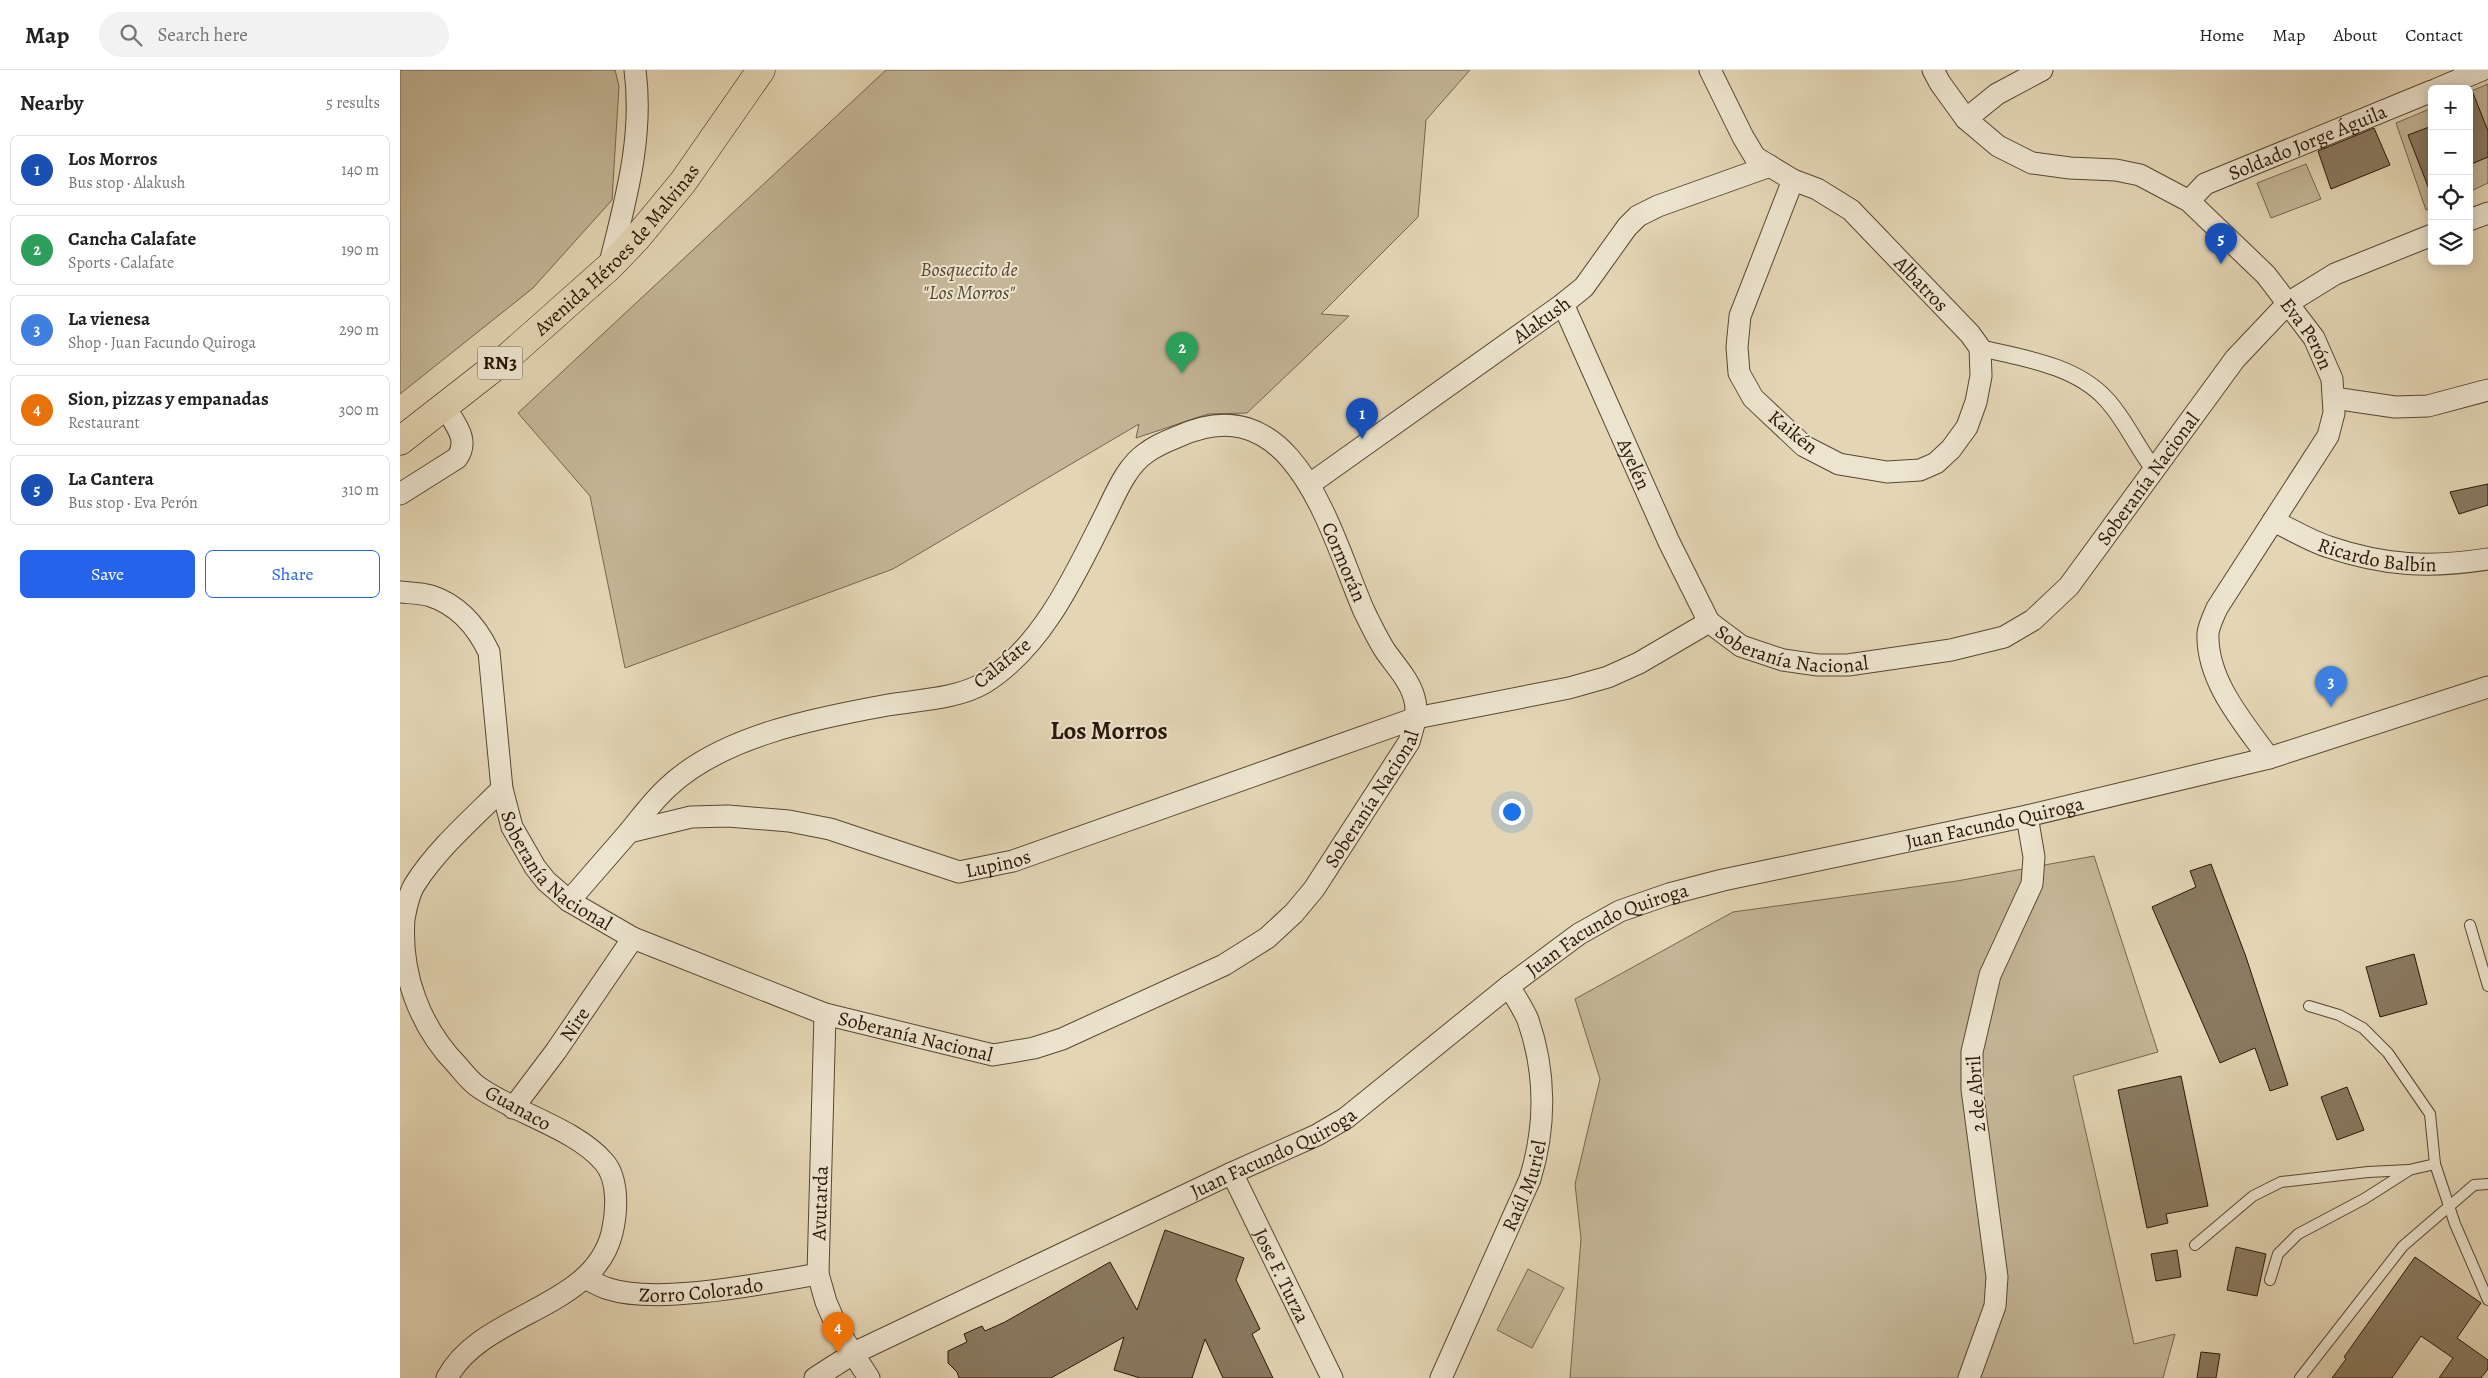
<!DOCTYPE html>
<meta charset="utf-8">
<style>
:root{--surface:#fff;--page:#f2f2f2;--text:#222;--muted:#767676;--line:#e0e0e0;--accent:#2563eb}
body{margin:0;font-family:Alegreya,serif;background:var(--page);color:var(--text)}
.controls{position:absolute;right:15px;top:15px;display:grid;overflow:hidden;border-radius:8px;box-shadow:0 2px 12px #0003}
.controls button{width:45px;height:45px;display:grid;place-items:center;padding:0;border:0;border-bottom:1px solid var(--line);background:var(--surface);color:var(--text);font:25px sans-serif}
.you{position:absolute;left:1111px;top:741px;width:18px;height:18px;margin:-12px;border:4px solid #fff;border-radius:50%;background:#1a73e8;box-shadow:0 0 0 8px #1a73e833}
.badge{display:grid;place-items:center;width:32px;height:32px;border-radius:50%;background:var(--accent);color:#fff;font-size:16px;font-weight:700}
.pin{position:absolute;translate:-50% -41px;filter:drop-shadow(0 1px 2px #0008)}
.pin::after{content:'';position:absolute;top:26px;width:18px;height:15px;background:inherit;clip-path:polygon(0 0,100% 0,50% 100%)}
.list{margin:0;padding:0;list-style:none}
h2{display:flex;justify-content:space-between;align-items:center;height:65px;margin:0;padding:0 20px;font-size:21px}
h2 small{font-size:16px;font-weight:400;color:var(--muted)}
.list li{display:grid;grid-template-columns:32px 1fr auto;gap:15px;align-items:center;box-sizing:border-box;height:70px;margin:0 10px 10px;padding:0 10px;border:1px solid var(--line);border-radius:8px}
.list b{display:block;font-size:19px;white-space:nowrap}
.list p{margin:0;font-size:16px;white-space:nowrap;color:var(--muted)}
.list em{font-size:16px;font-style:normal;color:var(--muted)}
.actions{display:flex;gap:10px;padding:15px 20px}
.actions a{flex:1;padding:11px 0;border:1px solid var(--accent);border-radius:8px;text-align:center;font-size:18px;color:var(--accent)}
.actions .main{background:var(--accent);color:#fff}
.icon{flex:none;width:28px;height:28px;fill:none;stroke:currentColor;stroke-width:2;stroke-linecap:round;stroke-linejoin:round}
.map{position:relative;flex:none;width:2088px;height:1308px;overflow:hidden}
header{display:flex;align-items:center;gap:30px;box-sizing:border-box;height:70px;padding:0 25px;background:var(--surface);border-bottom:1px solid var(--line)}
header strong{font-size:24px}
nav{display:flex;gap:28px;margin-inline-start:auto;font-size:18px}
.search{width:350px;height:45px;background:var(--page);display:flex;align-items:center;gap:12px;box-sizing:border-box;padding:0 18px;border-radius:28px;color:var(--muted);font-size:19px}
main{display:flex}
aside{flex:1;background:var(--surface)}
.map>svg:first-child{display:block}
</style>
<header>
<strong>Map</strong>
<div class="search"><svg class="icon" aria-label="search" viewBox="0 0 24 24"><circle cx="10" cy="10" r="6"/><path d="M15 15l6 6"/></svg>Search here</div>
<nav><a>Home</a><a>Map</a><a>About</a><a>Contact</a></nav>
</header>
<main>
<aside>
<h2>Nearby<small>5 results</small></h2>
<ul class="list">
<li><span class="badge" style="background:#1a4fb4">1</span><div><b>Los Morros</b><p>Bus stop · Alakush</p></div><em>140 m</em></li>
<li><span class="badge" style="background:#2e9e5b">2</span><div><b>Cancha Calafate</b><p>Sports · Calafate</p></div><em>190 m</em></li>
<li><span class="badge" style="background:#3f7fe0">3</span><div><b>La vienesa</b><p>Shop · Juan Facundo Quiroga</p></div><em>290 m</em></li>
<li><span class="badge" style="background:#e8710a">4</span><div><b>Sion, pizzas y empanadas</b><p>Restaurant</p></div><em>300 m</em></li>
<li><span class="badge" style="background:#1a4fb4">5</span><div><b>La Cantera</b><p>Bus stop · Eva Perón</p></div><em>310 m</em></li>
</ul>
<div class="actions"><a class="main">Save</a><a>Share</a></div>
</aside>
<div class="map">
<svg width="2088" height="1308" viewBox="0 0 2088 1308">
<rect width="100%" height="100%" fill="#e4d6b5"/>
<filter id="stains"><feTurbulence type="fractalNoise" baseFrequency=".004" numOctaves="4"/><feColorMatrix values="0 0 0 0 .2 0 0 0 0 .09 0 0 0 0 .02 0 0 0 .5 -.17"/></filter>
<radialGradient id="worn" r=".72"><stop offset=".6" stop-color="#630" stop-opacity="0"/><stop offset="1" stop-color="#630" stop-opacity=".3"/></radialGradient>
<!-- green -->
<g fill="#c4b697" stroke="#76664f">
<path d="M 0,0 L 215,0 L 219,16 L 212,130 L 133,218 L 0,324 Z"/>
<path d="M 486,0 L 1070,0 L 1026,50 L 1018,147 L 921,244 L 949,246 L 847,343 L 808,344 L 736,368 L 739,354 L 493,499 L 225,598 L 190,426 L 118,343 Z"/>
<path d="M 2088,14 L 2088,113 L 2069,122 L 2069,22 Z"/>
<path d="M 2032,38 L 2032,138 L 2026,140 L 1996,53 Z"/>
<path d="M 1906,94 L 1921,129 L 1871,148 L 1857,113 Z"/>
<path d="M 1694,786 L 1758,982 L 1673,1006 L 1734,1274 L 1775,1264 L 1763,1308 L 1170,1308 L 1181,1169 L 1175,1114 L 1200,1009 L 1175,929 L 1333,842 L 1557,811 Z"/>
<path d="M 1128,1199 L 1164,1218 L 1132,1278 L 1097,1260 Z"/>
</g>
<!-- building -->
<g fill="#8a7a61" stroke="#291707">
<path d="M 2071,18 L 2088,61 L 2088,87 L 2069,95 L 2069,19 Z"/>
<path d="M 2032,56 L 2032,124 L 2031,124 L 2008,65 Z"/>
<path d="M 1974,58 L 1990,95 L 1931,119 L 1918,81 Z"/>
<path d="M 2088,414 L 2088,435 L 2059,444 L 2050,422 Z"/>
<path d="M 1811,794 L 1846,887 L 1888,1015 L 1870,1021 L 1855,978 L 1820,993 L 1752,837 L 1796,817 L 1790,801 Z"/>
<path d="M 2014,884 L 2027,934 L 1980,947 L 1966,897 Z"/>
<path d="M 1781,1006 L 1808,1136 L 1766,1144 L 1768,1153 L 1747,1158 L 1718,1020 Z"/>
<path d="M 1947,1017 L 1964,1060 L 1937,1070 L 1921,1027 Z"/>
<path d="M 765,1160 L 844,1188 L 836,1210 L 860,1259 L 852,1264 L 873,1308 L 823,1308 L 805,1269 L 792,1308 L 740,1308 L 714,1300 L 724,1267 L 651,1308 L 559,1308 L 557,1302 L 548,1293 L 548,1281 L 567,1272 L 564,1264 L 582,1256 L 585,1261 L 605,1252 L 710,1192 L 737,1240 Z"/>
<path d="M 1836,1177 L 1866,1184 L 1857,1226 L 1827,1220 Z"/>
<path d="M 1777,1180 L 1781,1207 L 1756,1211 L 1751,1184 Z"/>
<path d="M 2015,1187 L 2081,1233 L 2057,1268 L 2088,1290 L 2088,1299 L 2081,1308 L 2039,1308 L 2053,1288 L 2021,1266 L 1992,1308 L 1932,1308 L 1946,1289 L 1944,1287 Z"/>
<path d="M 1801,1282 L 1820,1284 L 1816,1308 L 1797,1308 Z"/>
</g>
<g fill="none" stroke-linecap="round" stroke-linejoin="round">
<defs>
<g id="service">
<path d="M 2070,855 L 2088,916"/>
<path d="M 1909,936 L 1939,945 L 1963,958 L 1988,983 L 2030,1044 L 2035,1094"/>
<path d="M 1795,1175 L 1853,1126 L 1881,1112 L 1968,1102 L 2009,1100 L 2035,1094 L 2055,1154 L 2088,1230"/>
<path d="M 1870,1210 L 1878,1184 L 1898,1164 L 1964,1129 L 2008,1101"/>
<path d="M 1900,1308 L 2003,1176 L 2074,1115 L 2088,1114"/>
</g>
<path id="pedestrian" d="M 1580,278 C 1622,288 1675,295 1706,329 C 1725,349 1736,376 1753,398"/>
<g id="minor">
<path id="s1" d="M 1310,0 L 1343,67 L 1355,87 L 1393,110 L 1417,119 L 1451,140 L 1570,264 L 1580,278 L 1581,306 L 1576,332 L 1567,357 L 1551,379 L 1536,393 L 1520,400 L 1487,402 L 1439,394 L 1404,376 L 1353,328 L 1339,303 L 1337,277 L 1340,246 L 1393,110"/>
<path id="s2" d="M 1533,0 L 1540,13 L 1566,49 L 1598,76 L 1632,93 L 1670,98 L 1716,100 L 1740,105 L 1789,131 L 1866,205 L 1914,268 L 1932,309 L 1934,343 L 1928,366 L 1817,538 C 1814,545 1809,555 1808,563 C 1806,610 1843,652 1869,688"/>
<path d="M 2037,19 L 2082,0"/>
<path d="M 1566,49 L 1597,24 L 1642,0"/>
<path id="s3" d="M 1789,131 L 1805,114 L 2032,21"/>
<path d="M 2069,150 L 2088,143"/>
<path d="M 209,197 C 225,132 244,68 235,0"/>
<path id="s4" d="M 1163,234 L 1269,472 L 1309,552"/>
<path d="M 1934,328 L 1995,337 L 2028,336 L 2088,320"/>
<path id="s5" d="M 910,414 L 1163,234 L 1184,217 L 1227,157 L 1238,146 L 1258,136 L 1370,96"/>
<path d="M 0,424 L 57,388 C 70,370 55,354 45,337"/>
<path id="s6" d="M 1873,451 C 1891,459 1910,471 1929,477 C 1985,496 2030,498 2088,489"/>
<path id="s7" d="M 0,522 C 10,523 22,523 31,526 C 58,535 77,557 89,582 L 102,719 L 112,757 L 135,797 L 146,811 L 169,831 L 233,868 L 425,944 L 593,985 L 634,978 L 662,969 L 824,895 L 867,868 L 894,843 L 914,819 L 1009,672 C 1013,658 1019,642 1014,627 C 1009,610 996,596 986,582 C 978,570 971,555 964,541 C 930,463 895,312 777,367 C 767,371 755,376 746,383 C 725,397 714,428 702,451 C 673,509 641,578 584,613 C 557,629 518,630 488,635 C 416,648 321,666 267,718 C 253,731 241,747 229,762"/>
<path id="s8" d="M 169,831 L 229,762 L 291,747 L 328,746 L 389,751 L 430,759 L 559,802 L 613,791 L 1016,648 L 1169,618 L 1208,607 L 1239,593 L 1309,552 L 1341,576 L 1383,590 L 1418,595 L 1448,595 L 1551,580 L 1604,567 L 1633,550 L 1669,516 L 1835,289 L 1888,233 L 1935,204 L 2032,165"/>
<path d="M 425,944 L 418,1204 L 426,1232 L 439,1262 L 469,1308"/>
<path id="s9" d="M 113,1038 L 156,981 L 233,868"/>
<path id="s10" d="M 832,1103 L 932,1308"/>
<path id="s11" d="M 185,1208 C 193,1212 201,1217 209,1219 C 258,1235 366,1213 418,1204"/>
<path d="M 47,1308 C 82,1242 193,1240 212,1163 C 217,1142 219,1109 204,1092 C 175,1058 114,1043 77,1016 C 69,1010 63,1002 57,995 C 20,957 0,904 4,849 C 6,838 9,823 15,814 C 38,778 72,749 102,719"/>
<path id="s12" d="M 415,1308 L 454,1283 L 832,1103 L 917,1065 L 946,1048 L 1109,916 L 1179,864 L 1220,841 L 1269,824 L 1323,810 L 1627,746 L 1869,688 L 2088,617"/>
<path id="s13" d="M 1041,1308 L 1130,1109 C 1146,1057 1146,1002 1128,950 C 1123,938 1115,927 1109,916"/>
<path d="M 1569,1308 L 1595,1236 L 1597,1207 L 1572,1019 L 1572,982 L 1590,905 L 1632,814 L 1634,787 L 1627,746"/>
</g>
<g id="trunk">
<path id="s14" d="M 0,371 L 110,285 L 209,197 L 236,169 L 283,112 L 361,0"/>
</g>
</defs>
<!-- service casing -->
<use href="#service" stroke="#584732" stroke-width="12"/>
<!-- pedestrian casing -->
<use href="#pedestrian" stroke="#584732" stroke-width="18"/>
<!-- minor casing -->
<use href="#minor" stroke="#584732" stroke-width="23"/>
<!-- trunk casing -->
<use href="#trunk" stroke="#291707" stroke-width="29"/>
<!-- service -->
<use href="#service" stroke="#ede4cf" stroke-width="10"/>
<!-- pedestrian -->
<use href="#pedestrian" stroke="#ede4cf" stroke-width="16"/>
<!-- minor -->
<use href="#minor" stroke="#ede4cf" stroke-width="21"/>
<!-- trunk -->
<use href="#trunk" stroke="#e4d6b5" stroke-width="28"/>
</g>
<g text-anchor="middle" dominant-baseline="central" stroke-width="4" stroke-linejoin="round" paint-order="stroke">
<!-- shield labels -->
<rect fill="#ede4cf" stroke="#645443" stroke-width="1" x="77.5" y="276.5" width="45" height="33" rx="4"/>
<g font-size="19" font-weight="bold" fill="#291707">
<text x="100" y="293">RN3</text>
</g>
<!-- street labels -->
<g font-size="20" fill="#291707" stroke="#ede4cf">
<text stroke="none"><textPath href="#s3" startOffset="134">Soldado Jorge Águila</textPath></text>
<text stroke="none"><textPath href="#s14" startOffset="290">Avenida Héroes de Malvinas</textPath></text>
<text stroke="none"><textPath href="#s1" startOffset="310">Albatros</textPath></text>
<text stroke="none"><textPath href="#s5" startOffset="284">Alakush</textPath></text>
<text stroke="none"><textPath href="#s2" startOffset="482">Eva Perón</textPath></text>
<text transform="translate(1393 362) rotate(39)">Kaikén</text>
<text stroke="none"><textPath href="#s4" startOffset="175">Ayelén</textPath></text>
<text stroke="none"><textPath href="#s8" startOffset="1750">Soberanía Nacional</textPath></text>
<text stroke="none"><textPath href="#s6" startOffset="111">Ricardo Balbín</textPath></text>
<text transform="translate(944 492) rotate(67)">Cormorán</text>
<text stroke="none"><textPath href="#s8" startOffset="1316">Soberanía Nacional</textPath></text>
<text transform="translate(602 593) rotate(-39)">Calafate</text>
<text stroke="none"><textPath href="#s7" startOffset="1314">Soberanía Nacional</textPath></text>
<text stroke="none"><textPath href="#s12" startOffset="1321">Juan Facundo Quiroga</textPath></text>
<text stroke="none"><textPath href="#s8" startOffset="471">Lupinos</textPath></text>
<text stroke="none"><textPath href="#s7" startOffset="354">Soberanía Nacional</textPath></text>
<text stroke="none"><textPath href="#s12" startOffset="916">Juan Facundo Quiroga</textPath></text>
<text stroke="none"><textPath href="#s9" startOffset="104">Nire</textPath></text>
<text stroke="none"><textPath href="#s7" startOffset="759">Soberanía Nacional</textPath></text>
<text transform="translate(1576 1024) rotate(-94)">2 de Abril</text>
<text transform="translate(118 1038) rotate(29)">Guanaco</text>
<text stroke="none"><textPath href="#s12" startOffset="511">Juan Facundo Quiroga</textPath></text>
<text stroke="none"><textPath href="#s13" startOffset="210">Raúl Muriel</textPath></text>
<text transform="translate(420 1133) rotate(-88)">Avutarda</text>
<text stroke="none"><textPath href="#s10" startOffset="114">Jose F. Turza</textPath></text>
<text stroke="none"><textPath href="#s11" startOffset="119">Zorro Colorado</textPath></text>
</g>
<!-- park labels -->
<g font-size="20" font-style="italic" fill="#584732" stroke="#ede4cf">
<text x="569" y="199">Bosquecito de<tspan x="569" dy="23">"Los Morros"</tspan></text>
</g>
<!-- district labels -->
<g font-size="25" font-weight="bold" fill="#291707" stroke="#ede4cf">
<text x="709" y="661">Los Morros</text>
</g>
</g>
<rect width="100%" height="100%" filter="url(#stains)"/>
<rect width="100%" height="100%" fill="url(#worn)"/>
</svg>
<div class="controls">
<button>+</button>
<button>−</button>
<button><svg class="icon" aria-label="locate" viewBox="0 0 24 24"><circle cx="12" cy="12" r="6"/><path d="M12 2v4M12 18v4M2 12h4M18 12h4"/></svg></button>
<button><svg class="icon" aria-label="layers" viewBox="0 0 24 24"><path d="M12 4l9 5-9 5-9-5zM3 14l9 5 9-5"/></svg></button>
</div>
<div class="you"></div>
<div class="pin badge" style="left:962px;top:369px;background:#1a4fb4">1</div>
<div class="pin badge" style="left:782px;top:303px;background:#2e9e5b">2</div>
<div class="pin badge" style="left:1931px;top:637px;background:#3f7fe0">3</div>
<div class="pin badge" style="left:438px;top:1283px;background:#e8710a">4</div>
<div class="pin badge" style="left:1821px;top:194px;background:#1a4fb4">5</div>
</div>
</main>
